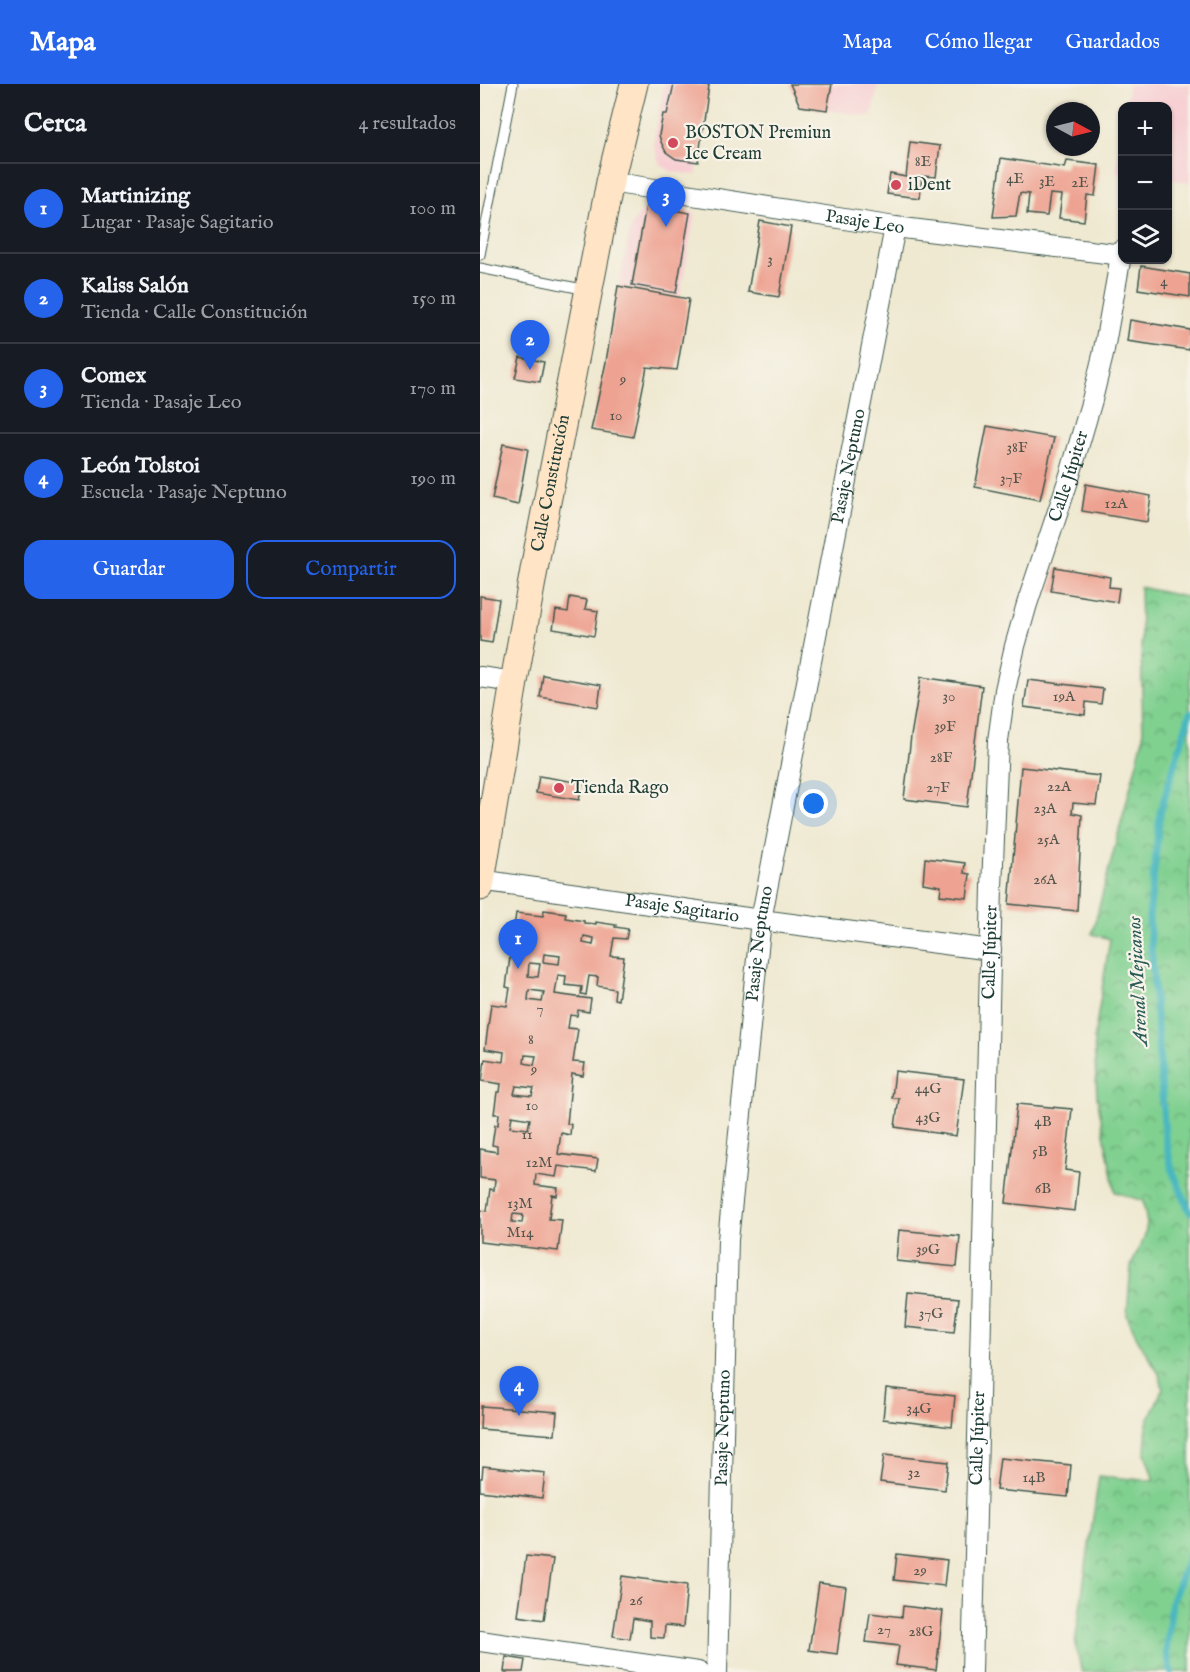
<!DOCTYPE html>
<html lang="es">
<meta charset="utf-8">
<style>
:root{--surface:#171b24;--page:#242831;--text:#f1f3f6;--muted:#9ea1a6;--line:#363941;--accent:#2563eb}
body{margin:0;font-family:"IM FELL English",serif;background:var(--page);color:var(--text)}
.controls{position:absolute;right:18px;top:18px;display:grid;overflow:hidden;border-radius:12px;box-shadow:0 2px 4px #0004}
.controls button{width:54px;height:54px;display:grid;place-items:center;padding:0;border:0;border-bottom:2px solid var(--line);background:var(--surface);color:var(--text);font:30px sans-serif}
.compass{position:absolute;left:566px;top:18px;width:54px;height:54px;border-radius:50%;background:var(--surface);box-shadow:0 2px 4px #0004;rotate:97deg}
.you{position:absolute;left:334px;top:720px;width:21px;height:21px;margin:-15px;border:4px solid #fff;border-radius:50%;background:#1a73e8;box-shadow:0 0 0 9px #1a73e833}
.badge{display:grid;place-items:center;width:39px;height:39px;border-radius:50%;background:var(--accent);color:#fff;font-size:20px;font-weight:700}
.pin{position:absolute;translate:-50% -50px;filter:drop-shadow(0 2px 3px #0008)}
.pin::after{content:'';position:absolute;top:32px;width:21px;height:18px;background:inherit;clip-path:polygon(0 0,100% 0,50% 100%)}
.list{margin:0;padding:0;list-style:none}
h2{display:flex;justify-content:space-between;align-items:center;height:78px;margin:0;padding:0 24px;font-size:26px}
h2 small{font-size:20px;font-weight:400;color:var(--muted)}
.list li{display:grid;grid-template-columns:39px 1fr auto;gap:18px;align-items:center;box-sizing:border-box;height:90px;padding:0 24px;border-top:2px solid var(--line)}
.list b{display:block;font-size:22px;white-space:nowrap}
.list p{margin:0;font-size:20px;white-space:nowrap;color:var(--muted)}
.list em{font-size:20px;font-style:normal;color:var(--muted)}
.actions{display:flex;gap:12px;padding:18px 24px}
.actions a{flex:1;padding:14px 0;border:2px solid var(--accent);border-radius:18px;text-align:center;font-size:21px;color:var(--accent)}
.actions .main{background:var(--accent);color:#fff}
.icon{flex:none;width:33px;height:33px;fill:none;stroke:currentColor;stroke-width:2;stroke-linecap:round;stroke-linejoin:round}
.map{position:relative;flex:none;width:710px;height:1588px;overflow:hidden}
header{display:flex;align-items:center;gap:36px;box-sizing:border-box;height:84px;padding:0 30px;background:var(--accent);color:#fff}
header strong{font-size:28px}
nav{display:flex;gap:33px;margin-inline-start:auto;font-size:21px}
main{display:flex}
aside{flex:1;background:var(--surface)}
.map>svg:first-child{display:block}
</style>
<header>
<strong>Mapa</strong>
<nav><a>Mapa</a><a>Cómo llegar</a><a>Guardados</a></nav>
</header>
<main>
<aside>
<h2>Cerca<small>4 resultados</small></h2>
<ul class="list">
<li><span class="badge">1</span><div><b>Martinizing</b><p>Lugar · Pasaje Sagitario</p></div><em>100 m</em></li>
<li><span class="badge">2</span><div><b>Kaliss Salón</b><p>Tienda · Calle Constitución</p></div><em>150 m</em></li>
<li><span class="badge">3</span><div><b>Comex</b><p>Tienda · Pasaje Leo</p></div><em>170 m</em></li>
<li><span class="badge">4</span><div><b>León Tolstoi</b><p>Escuela · Pasaje Neptuno</p></div><em>190 m</em></li>
</ul>
<div class="actions"><a class="main">Guardar</a><a>Compartir</a></div>
</aside>
<div class="map">
<svg width="710" height="1588" viewBox="0 0 710 1588">
<defs>
<pattern id="park-crowns" width="20" height="18" patternUnits="userSpaceOnUse" patternTransform="scale(1.5)"><rect width="20" height="18" fill="#80d090"/><path d="M2 6a3 3 0 1 1 6 0M12 15a3 3 0 1 1 6 0" fill="none" stroke="#68aa76"/></pattern>
</defs>
<rect width="100%" height="100%" fill="#f7f3e8"/>
<filter id="ink" filterUnits="userSpaceOnUse"><feTurbulence type="fractalNoise" baseFrequency=".0167" numOctaves="2"/><feDisplacementMap in="SourceGraphic" scale="12" xChannelSelector="R" yChannelSelector="G"/><feConvolveMatrix kernelMatrix="1 2 1 2 8 2 1 2 1" color-interpolation-filters="sRGB"/></filter>
<filter id="wash" filterUnits="userSpaceOnUse"><feTurbulence type="fractalNoise" baseFrequency=".008" numOctaves="4" result="noise"/><feDisplacementMap in="SourceGraphic" scale="24" xChannelSelector="R" yChannelSelector="G"/><feGaussianBlur stdDeviation="1.35" result="paint"/><feColorMatrix in="noise" values="0 0 0 0 0 0 0 0 0 0 0 0 0 0 0 0 0 1.4 0 .05"/><feComposite in="paint" operator="in"/></filter>
<g filter="url(#wash)">
<rect width="100%" height="100%" fill="#efe9d1"/>
<!-- built -->
<g fill="#f7cfd3">
<path d="M 184,0 L 212,0 L 229,2 L 216,91 L 192,88 L 181,81 L 178,76 L 174,61 L 175,51 Z"/>
<path d="M 310,0 L 398,0 L 392,31 L 386,32 L 320,22 Z"/>
<path d="M 649,0 L 710,0 L 710,99 L 688,95 L 688,22 L 645,22 Z"/>
<path d="M 642,41 L 642,89 L 636,88 Z"/>
<path d="M 180,123 L 215,129 L 200,212 L 139,202 L 151,143 L 154,137 L 163,127 L 169,124 Z"/>
</g>
<!-- park -->
<path fill="url(#park-crowns)" stroke="#508662" stroke-width="1.5" d="M 660,503 L 710,514 L 710,1588 L 602,1588 L 595,1560 L 619,1392 L 674,1397 L 665,1369 L 667,1339 L 683,1304 L 679,1290 L 657,1254 L 647,1231 L 651,1182 L 664,1154 L 667,1140 L 663,1117 L 635,1108 L 617,1013 L 614,955 L 630,855 L 612,850 L 663,655 Z"/>
<g fill="none" stroke-linecap="round" stroke-linejoin="round">
<!-- stream -->
<g stroke="#48b7bf" stroke-width="7">
<path d="M 710,629 L 680,729 L 669,834 L 685,1053 L 692,1086 L 710,1128"/>
<path d="M 691,1588 L 686,1568 L 692,1517 L 710,1470"/>
</g>
</g>
<g id="blocks">
<!-- building -->
<g fill="#eea392" fill-rule="evenodd">
<path d="M 194,0 L 212,0 L 229,2 L 218,78 L 196,75 L 186,68 L 181,58 L 179,51 L 183,30 L 187,30 Z"/>
<path d="M 310,0 L 352,0 L 347,26 L 320,22 Z"/>
<path d="M 430,58 L 460,62 L 456,93 L 442,92 L 440,114 L 407,110 L 410,90 L 426,93 Z"/>
<path d="M 521,74 L 585,84 L 587,77 L 619,81 L 615,112 L 607,111 L 604,137 L 579,134 L 582,111 L 570,110 L 567,132 L 547,130 L 549,110 L 540,109 L 536,132 L 513,133 Z"/>
<path d="M 166,121 L 210,129 L 196,209 L 152,201 Z"/>
<path d="M 280,137 L 311,143 L 299,213 L 268,208 Z"/>
<path d="M 661,182 L 710,190 L 710,213 L 658,205 Z"/>
<path d="M 138,202 L 209,215 L 197,286 L 167,283 L 153,353 L 111,346 L 126,278 Z"/>
<path d="M 650,236 L 710,246 L 709,266 L 647,257 Z"/>
<path d="M 40,273 L 64,278 L 60,298 L 35,294 Z"/>
<path d="M 507,342 L 574,354 L 560,416 L 495,403 Z"/>
<path d="M 23,360 L 48,365 L 38,421 L 12,415 Z"/>
<path d="M 606,400 L 671,412 L 667,438 L 602,427 Z"/>
<path d="M 575,483 L 630,493 L 629,503 L 639,504 L 637,518 L 571,507 Z"/>
<path d="M 0,512 L 19,515 L 12,559 L 0,557 Z"/>
<path d="M 90,513 L 107,516 L 105,525 L 118,527 L 114,552 L 73,545 L 76,526 L 88,528 Z"/>
<path d="M 63,591 L 121,601 L 118,623 L 60,613 Z"/>
<path d="M 441,593 L 502,602 L 487,723 L 424,715 L 431,652 Z"/>
<path d="M 548,596 L 623,605 L 621,620 L 606,618 L 605,631 L 544,623 Z"/>
<path d="M 541,683 L 620,692 L 616,721 L 593,719 L 592,729 L 602,731 L 597,827 L 529,820 Z"/>
<path d="M 59,692 L 102,699 L 99,716 L 56,709 Z"/>
<path d="M 445,774 L 485,779 L 484,789 L 490,790 L 487,814 L 460,811 L 461,802 L 443,799 Z"/>
<path d="M 64,826 L 86,829 L 85,834 L 104,837 L 104,839 L 116,840 L 116,838 L 136,841 L 135,843 L 148,845 L 146,855 L 134,854 L 131,872 L 144,873 L 138,916 L 134,915 L 135,905 L 117,902 L 118,893 L 109,892 L 106,911 L 101,910 L 102,903 L 85,901 L 86,892 L 78,891 L 75,910 L 111,915 L 109,928 L 98,926 L 97,932 L 90,931 L 88,944 L 98,945 L 93,978 L 105,979 L 103,992 L 92,990 L 87,1040 L 91,1040 L 90,1051 L 81,1049 L 78,1070 L 118,1075 L 116,1087 L 78,1082 L 76,1093 L 56,1090 L 55,1101 L 78,1104 L 77,1112 L 72,1111 L 69,1135 L 82,1136 L 78,1167 L 0,1158 L 0,1126 L 7,1127 L 10,1105 L 14,1106 L 15,1096 L 0,1094 L 0,1065 L 17,1068 L 17,1062 L 12,1061 L 15,1041 L 18,1041 L 19,1030 L 14,1030 L 17,1008 L 20,1008 L 21,1000 L 2,997 L 5,975 L 23,978 L 24,968 L 5,965 L 11,920 L 27,922 L 30,904 L 26,903 L 36,829 L 63,832 ZM 104,852 L 114,854 L 113,861 L 103,859 ZM 64,870 L 80,872 L 79,880 L 63,878 ZM 49,879 L 60,880 L 58,893 L 48,892 ZM 49,906 L 64,908 L 62,918 L 48,916 ZM 45,971 L 56,972 L 54,981 L 44,979 ZM 36,1002 L 54,1004 L 52,1012 L 34,1010 ZM 32,1032 L 50,1035 L 48,1045 L 30,1043 ZM 33,1130 L 43,1131 L 42,1139 L 32,1138 Z"/>
<path d="M 415,987 L 484,995 L 476,1052 L 415,1043 L 419,1014 L 412,1014 Z"/>
<path d="M 537,1020 L 592,1025 L 585,1086 L 599,1088 L 595,1127 L 526,1119 Z"/>
<path d="M 419,1146 L 480,1152 L 477,1183 L 416,1177 Z"/>
<path d="M 428,1210 L 478,1215 L 474,1248 L 425,1243 Z"/>
<path d="M 406,1304 L 475,1312 L 472,1343 L 403,1335 Z"/>
<path d="M 1,1322 L 77,1328 L 75,1351 L 0,1345 Z"/>
<path d="M 404,1371 L 468,1378 L 465,1406 L 400,1398 Z"/>
<path d="M 520,1374 L 591,1381 L 588,1413 L 516,1406 Z"/>
<path d="M 3,1382 L 65,1389 L 62,1414 L 0,1407 L 0,1394 L 2,1394 Z"/>
<path d="M 417,1470 L 467,1476 L 464,1502 L 414,1496 Z"/>
<path d="M 46,1472 L 73,1475 L 64,1536 L 38,1532 Z"/>
<path d="M 142,1492 L 207,1501 L 203,1543 L 185,1541 L 184,1554 L 170,1553 L 170,1537 L 153,1534 L 150,1555 L 133,1552 Z"/>
<path d="M 339,1499 L 366,1503 L 357,1570 L 329,1566 Z"/>
<path d="M 423,1522 L 463,1527 L 456,1586 L 416,1581 L 419,1562 L 386,1558 L 390,1529 L 422,1533 Z"/>
<path d="M 26,1573 L 45,1576 L 43,1588 L 24,1588 Z"/>
</g>
</g>
</g>
<g filter="url(#ink)">
<use href="#blocks" fill-opacity="0" stroke="#3e574c" stroke-width="1.5"/>
<g fill="none" stroke-linecap="round" stroke-linejoin="round">
<defs>
<g id="lane">
<path d="M 0,171 L 33,0"/>
<path d="M 0,184 L 107,206"/>
</g>
<g id="street">
<path id="s1" d="M 130,98 L 415,143 L 642,171"/>
<path d="M 0,593 L 34,598"/>
<path id="s2" d="M 0,796 L 281,836 L 511,866"/>
<path d="M 0,1557 L 218,1588"/>
<path id="s3" d="M 237,1588 L 248,1156 L 281,836 L 415,143"/>
<path id="s4" d="M 492,1588 L 512,803 L 518,657 L 525,606 L 535,562 L 547,520 L 590,391 L 612,316 L 623,271 L 642,166"/>
</g>
<g id="secondary">
<path id="s5" d="M 0,803 L 34,598 L 57,469 L 130,98 L 154,0"/>
</g>
</defs>
<!-- lane casing -->
<use href="#lane" stroke="#3e574c" stroke-width="11"/>
<!-- street casing -->
<use href="#street" stroke="#3e574c" stroke-width="22"/>
<!-- secondary casing -->
<use href="#secondary" stroke="#3e574c" stroke-width="29"/>
<!-- lane -->
<use href="#lane" stroke="#fff" stroke-width="9"/>
<!-- street -->
<use href="#street" stroke="#fff" stroke-width="20"/>
<!-- secondary -->
<use href="#secondary" stroke="#ffe4c6" stroke-width="27"/>
</g>
</g>
<!-- markers -->
<g fill="#d1495b" stroke="#f7f3e8" stroke-width="2">
<circle cx="193" cy="59" r="6"/>
<circle cx="416" cy="101" r="6"/>
<circle cx="79" cy="704" r="6"/>
</g>
<g text-anchor="middle" dominant-baseline="central" stroke-width="4.5" stroke-linejoin="round" paint-order="stroke">
<!-- number labels -->
<g font-size="15" fill="#53564c">
<text x="443" y="77">8E</text>
<text x="535" y="94">4E</text>
<text x="567" y="97">3E</text>
<text x="600" y="98">2E</text>
<text x="290" y="175">3</text>
<text x="684" y="197">4</text>
<text x="143" y="295">9</text>
<text x="136" y="331">10</text>
<text x="537" y="363">38F</text>
<text x="531" y="394">37F</text>
<text x="636" y="419">12A</text>
<text x="469" y="612">30</text>
<text x="584" y="612">19A</text>
<text x="465" y="642">39F</text>
<text x="461" y="673">28F</text>
<text x="579" y="702">22A</text>
<text x="458" y="703">27F</text>
<text x="565" y="724">23A</text>
<text x="568" y="755">25A</text>
<text x="565" y="795">26A</text>
<text x="60" y="924">7</text>
<text x="51" y="955">8</text>
<text x="54" y="985">9</text>
<text x="448" y="1004">44G</text>
<text x="52" y="1021">10</text>
<text x="448" y="1033">43G</text>
<text x="563" y="1037">4B</text>
<text x="47" y="1050">11</text>
<text x="560" y="1067">5B</text>
<text x="59" y="1078">12M</text>
<text x="563" y="1104">6B</text>
<text x="40" y="1119">13M</text>
<text x="40" y="1148">M14</text>
<text x="448" y="1165">39G</text>
<text x="451" y="1229">37G</text>
<text x="439" y="1324">34G</text>
<text x="434" y="1388">32</text>
<text x="554" y="1393">14B</text>
<text x="440" y="1486">29</text>
<text x="156" y="1516">26</text>
<text x="404" y="1545">27</text>
<text x="441" y="1547">28G</text>
</g>
<!-- poi labels -->
<g font-size="18" fill="#1f3d34" stroke="#f7f3e8" text-anchor="start">
<text x="205" y="49">BOSTON Premiun<tspan x="205" dy="21">Ice Cream</tspan></text>
<text x="428" y="101">iDent</text>
<text x="91" y="704">Tienda Rago</text>
</g>
<!-- street labels -->
<g font-size="18" fill="#1f3d34" stroke="#f7f3e8">
<text stroke="none"><textPath href="#s1" startOffset="258">Pasaje Leo</textPath></text>
<text stroke="none"><textPath href="#s3" startOffset="1216">Pasaje Neptuno</textPath></text>
<text stroke="none"><textPath href="#s4" startOffset="1206">Calle Júpiter</textPath></text>
<text stroke="none"><textPath href="#s5" startOffset="410">Calle Constitución</textPath></text>
<text stroke="none"><textPath href="#s2" startOffset="204">Pasaje Sagitario</textPath></text>
<text stroke="none"><textPath href="#s3" startOffset="730">Pasaje Neptuno</textPath></text>
<text stroke="none"><textPath href="#s4" startOffset="720">Calle Júpiter</textPath></text>
<text stroke="none"><textPath href="#s3" startOffset="244">Pasaje Neptuno</textPath></text>
<text stroke="none"><textPath href="#s4" startOffset="234">Calle Júpiter</textPath></text>
</g>
<!-- water labels -->
<g font-size="20" font-style="italic" fill="#295c57" stroke="#f7f3e8">
<text transform="translate(658 897) rotate(-93)">Arenal Mejicanos</text>
</g>
</g>
</svg>
<div class="controls">
<button>+</button>
<button>−</button>
<button><svg class="icon" aria-label="layers" viewBox="0 0 24 24"><path d="M12 4l9 5-9 5-9-5zM3 14l9 5 9-5"/></svg></button>
</div>
<svg class="compass" viewBox="-18 -18 36 36"><path d="M0-13l5 13h-10z" fill="#e53935"/><path d="M0 13l5-13h-10z" fill="#9ea1a6"/></svg>
<div class="you"></div>
<div class="pin badge" style="left:38px;top:885px">1</div>
<div class="pin badge" style="left:50px;top:286px">2</div>
<div class="pin badge" style="left:186px;top:143px">3</div>
<div class="pin badge" style="left:39px;top:1332px">4</div>
</div>
</main>
